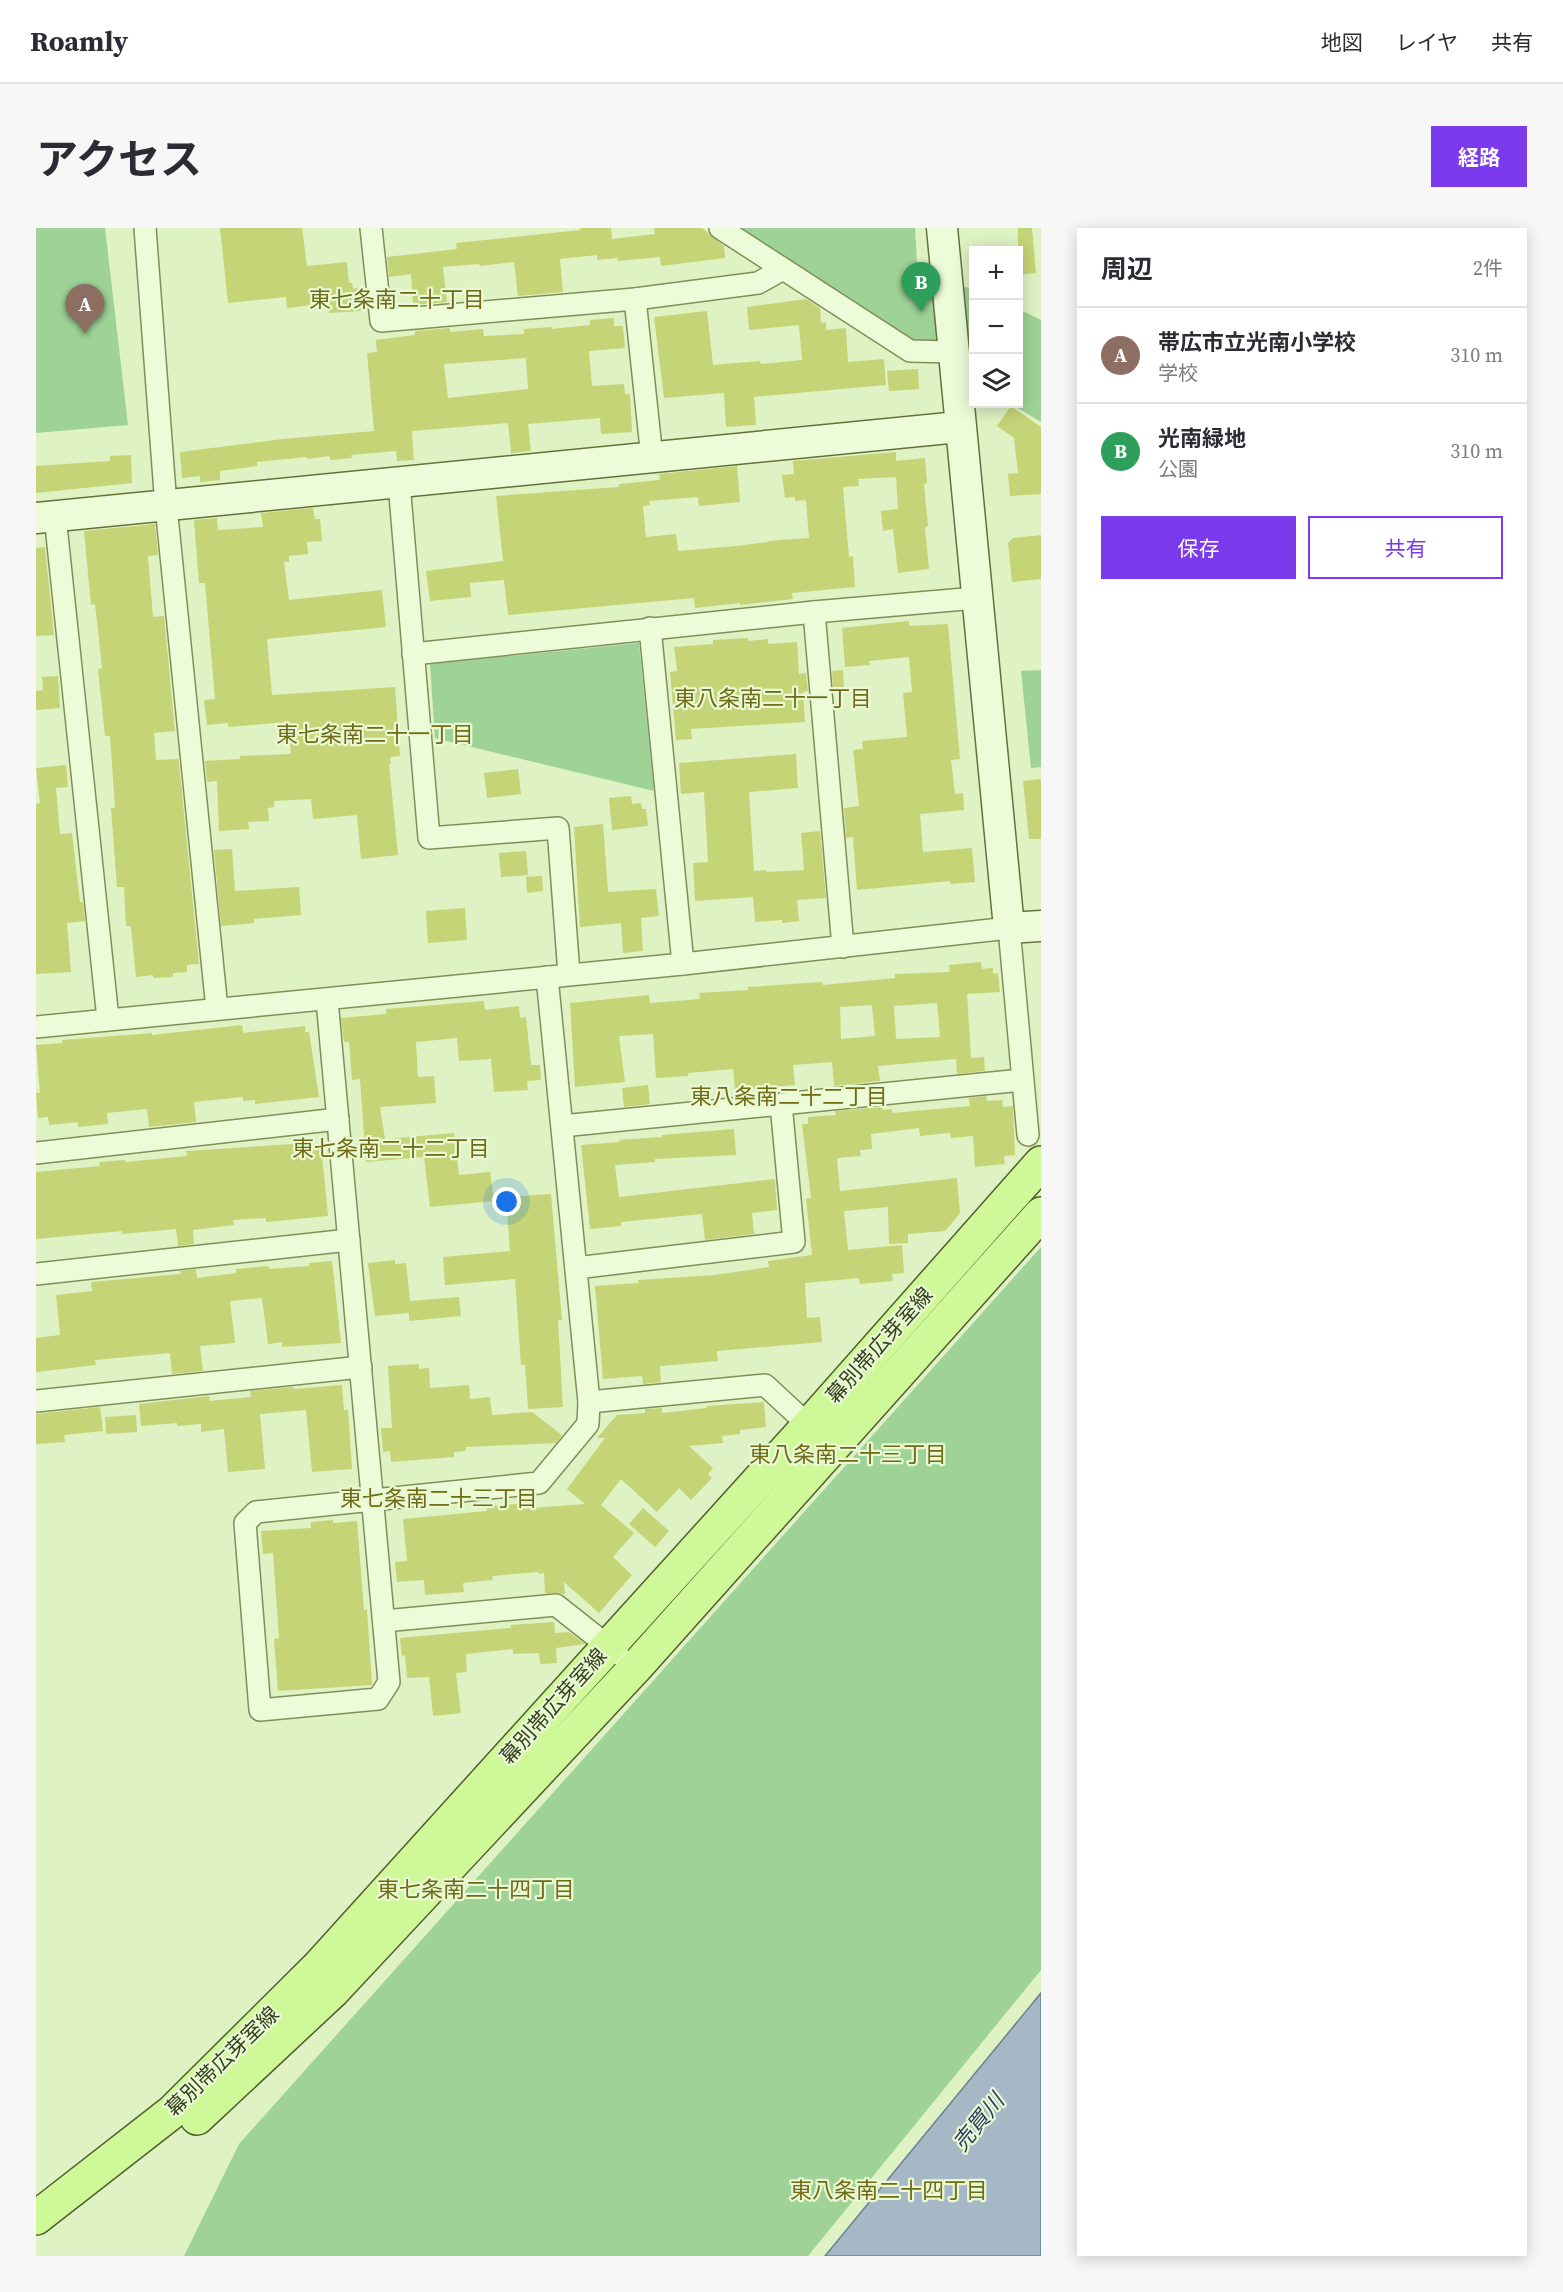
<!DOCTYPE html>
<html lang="ja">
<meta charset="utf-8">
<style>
:root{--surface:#fff;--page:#f7f7f7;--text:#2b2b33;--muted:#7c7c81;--line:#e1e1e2;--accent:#7c3aed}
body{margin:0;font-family:"Source Serif 4","Noto Sans JP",serif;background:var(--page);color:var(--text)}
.controls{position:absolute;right:18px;top:18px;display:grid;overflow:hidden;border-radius:0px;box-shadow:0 3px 15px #0003}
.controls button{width:54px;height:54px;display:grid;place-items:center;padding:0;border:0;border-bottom:2px solid var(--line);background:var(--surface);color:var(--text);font:30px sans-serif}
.you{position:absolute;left:471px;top:974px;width:21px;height:21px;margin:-15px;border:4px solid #fff;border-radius:50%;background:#1a73e8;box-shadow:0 0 0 9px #1a73e833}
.badge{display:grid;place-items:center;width:39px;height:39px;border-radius:50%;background:var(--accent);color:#fff;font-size:20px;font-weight:700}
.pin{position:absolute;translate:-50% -50px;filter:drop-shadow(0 2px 3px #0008)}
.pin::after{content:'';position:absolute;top:32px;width:21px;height:18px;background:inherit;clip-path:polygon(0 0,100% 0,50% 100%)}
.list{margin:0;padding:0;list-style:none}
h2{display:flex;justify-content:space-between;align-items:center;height:78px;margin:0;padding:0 24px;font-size:26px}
h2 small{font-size:20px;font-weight:400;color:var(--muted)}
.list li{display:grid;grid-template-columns:39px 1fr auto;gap:18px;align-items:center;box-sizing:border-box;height:96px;padding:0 24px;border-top:2px solid var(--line)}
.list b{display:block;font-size:22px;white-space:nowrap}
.list p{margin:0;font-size:20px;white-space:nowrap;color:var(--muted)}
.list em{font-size:20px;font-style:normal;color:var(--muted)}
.actions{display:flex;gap:12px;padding:18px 24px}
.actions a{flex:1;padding:14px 0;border:2px solid var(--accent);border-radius:0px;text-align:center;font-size:21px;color:var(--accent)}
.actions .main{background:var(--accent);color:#fff}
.icon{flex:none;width:33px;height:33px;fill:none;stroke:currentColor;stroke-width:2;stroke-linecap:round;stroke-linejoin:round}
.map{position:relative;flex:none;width:1005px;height:2028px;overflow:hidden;border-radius:0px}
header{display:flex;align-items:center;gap:36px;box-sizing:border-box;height:84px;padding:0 30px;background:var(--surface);border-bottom:2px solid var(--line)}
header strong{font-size:28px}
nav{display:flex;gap:33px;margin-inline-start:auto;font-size:21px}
.intro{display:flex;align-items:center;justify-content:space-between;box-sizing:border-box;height:144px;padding:0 36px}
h1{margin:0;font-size:42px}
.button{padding:15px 27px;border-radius:0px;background:var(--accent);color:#fff;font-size:21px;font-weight:700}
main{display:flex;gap:36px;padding:0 36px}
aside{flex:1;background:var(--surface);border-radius:0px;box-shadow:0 3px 15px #0003}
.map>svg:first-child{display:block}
</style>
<header>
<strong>Roamly</strong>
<nav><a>地図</a><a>レイヤ</a><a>共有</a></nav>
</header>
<div class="intro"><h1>アクセス</h1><a class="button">経路</a></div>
<main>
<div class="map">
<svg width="1005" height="2028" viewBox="0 0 1005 2028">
<rect width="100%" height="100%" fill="#def2c4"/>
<!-- green -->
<g fill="#9ed296">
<path d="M 0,0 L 69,0 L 92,197 L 0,205 Z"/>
<path d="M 702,0 L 879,0 L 882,54 L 937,60 L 937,152 Z"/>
<path d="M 983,81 L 1005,92 L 1005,194 L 975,176 L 982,176 Z"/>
<path d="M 603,415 L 618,563 L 399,510 L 394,436 Z"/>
<path d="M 1005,442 L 1005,539 L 995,540 L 985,443 Z"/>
<path d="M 1005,1019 L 1005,1742 L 772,2028 L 148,2028 L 203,1916 Z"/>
</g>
<!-- water -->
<path fill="#a6b7c5" stroke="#6c8095" stroke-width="1.5" d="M 1005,1765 L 1005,2028 L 789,2028 Z"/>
<!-- building -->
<g fill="#c5d476" fill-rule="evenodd">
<path d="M 184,0 L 266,0 L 271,38 L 311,34 L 313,55 L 316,55 L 317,61 L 323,60 L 325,83 L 293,85 L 293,75 L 251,80 L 250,69 L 192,75 Z"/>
<path d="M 544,0 L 575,0 L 576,11 L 619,6 L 618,0 L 666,0 L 688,18 L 689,30 L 625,38 L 624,29 L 582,33 L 581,30 L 561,32 L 561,27 L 524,31 L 527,64 L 482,68 L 478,34 L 444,38 L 443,36 L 407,39 L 411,74 L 377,77 L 375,46 L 353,49 L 351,29 L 421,21 L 420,15 L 545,2 Z"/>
<path d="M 982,0 L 996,0 L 1000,45 L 982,47 Z"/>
<path d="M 770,71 L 784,80 L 785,95 L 790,94 L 790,102 L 810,100 L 812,134 L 848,131 L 850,157 L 718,169 L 720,197 L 690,199 L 688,165 L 628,170 L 618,89 L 671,83 L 677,137 L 724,133 L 725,136 L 766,132 L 763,97 L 713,102 L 711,79 Z"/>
<path d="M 578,90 L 578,98 L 587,98 L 589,120 L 553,123 L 556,158 L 588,156 L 589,166 L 594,166 L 596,204 L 565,206 L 564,190 L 492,196 L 495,223 L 475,225 L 472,195 L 376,203 L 378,232 L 361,233 L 360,223 L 315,227 L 316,230 L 294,232 L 294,228 L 271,231 L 271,229 L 221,234 L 221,238 L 184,243 L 184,252 L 164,254 L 164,248 L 146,250 L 144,224 L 247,211 L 338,203 L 331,125 L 341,124 L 340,112 L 379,107 L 379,103 L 414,100 L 414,104 L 447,101 L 448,108 L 488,106 L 488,101 L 516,99 L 516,101 L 554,97 L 554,92 ZM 490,130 L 492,161 L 412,170 L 408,136 Z"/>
<path d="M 882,141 L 883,161 L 853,163 L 851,143 Z"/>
<path d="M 975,178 L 1005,199 L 1005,266 L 974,268 L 972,246 L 982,245 L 978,210 L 961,198 Z"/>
<path d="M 860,224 L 860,233 L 889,230 L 891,255 L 888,256 L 892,298 L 889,299 L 893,341 L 862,345 L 857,301 L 847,303 L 845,283 L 862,281 L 860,249 L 822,251 L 823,258 L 807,259 L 813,329 L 817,328 L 819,359 L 756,365 L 757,371 L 704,377 L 704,375 L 659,380 L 658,370 L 472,387 L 468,352 L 434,355 L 435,369 L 394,373 L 390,343 L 467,333 L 460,268 L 583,259 L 583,256 L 624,252 L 623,246 L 701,238 L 704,274 L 663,278 L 662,269 L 613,273 L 614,277 L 607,278 L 610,309 L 640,306 L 642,323 L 700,318 L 733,314 L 732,313 L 773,310 L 770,272 L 759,273 L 759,269 L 749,270 L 746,247 L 758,246 L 757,233 Z"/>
<path d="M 95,227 L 96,255 L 0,265 L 0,238 L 74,233 L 74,228 Z"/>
<path d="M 277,280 L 279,291 L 284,291 L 286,313 L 271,314 L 272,326 L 253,328 L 253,334 L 248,334 L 253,372 L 346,362 L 350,399 L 231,411 L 236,467 L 359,459 L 364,528 L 354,529 L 355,536 L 353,536 L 362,627 L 325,631 L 321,587 L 277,591 L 275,571 L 238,573 L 238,579 L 232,580 L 233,593 L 212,594 L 213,601 L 183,603 L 181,553 L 171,554 L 169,533 L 204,531 L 204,528 L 255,526 L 252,494 L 192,499 L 192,495 L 171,497 L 168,472 L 179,471 L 169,355 L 163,355 L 158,292 L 181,290 L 182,302 L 227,299 L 225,285 Z"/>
<path d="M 119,296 L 122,327 L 112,328 L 117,389 L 128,388 L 139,503 L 118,505 L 120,532 L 142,531 L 143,535 L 163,736 L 151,737 L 151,744 L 137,745 L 137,749 L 117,750 L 117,747 L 100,749 L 95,698 L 90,698 L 88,659 L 81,659 L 75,580 L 79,580 L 74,508 L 69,508 L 62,441 L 66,440 L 59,376 L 55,377 L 48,303 Z"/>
<path d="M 1005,307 L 1005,351 L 976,354 L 972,315 L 977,310 Z"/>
<path d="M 9,319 L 18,407 L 0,408 L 0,320 Z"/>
<path d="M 873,393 L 873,398 L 912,396 L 924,531 L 915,532 L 919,566 L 927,565 L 928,582 L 884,586 L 887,624 L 936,620 L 939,654 L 915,656 L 914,653 L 821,662 L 817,609 L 810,610 L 808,580 L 823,578 L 817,522 L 827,521 L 826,513 L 871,509 L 867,465 L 876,464 L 873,429 L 833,433 L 834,437 L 809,439 L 806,400 Z"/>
<path d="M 712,410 L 712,413 L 732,411 L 732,416 L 761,414 L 763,446 L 770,445 L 772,463 L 767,464 L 769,494 L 655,501 L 656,511 L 640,512 L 634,444 L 641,443 L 638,419 L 677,416 L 677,412 Z"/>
<path d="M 807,442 L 808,461 L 797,461 L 796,443 Z"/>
<path d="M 22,448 L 24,480 L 0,482 L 0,463 L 7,462 L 6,449 Z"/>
<path d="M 760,526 L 762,560 L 713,564 L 718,643 L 730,642 L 731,644 L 768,642 L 765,605 L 784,603 L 790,670 L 761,672 L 763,693 L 746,695 L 746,692 L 719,694 L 717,669 L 659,673 L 657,635 L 672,634 L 668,564 L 645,566 L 643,535 Z"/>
<path d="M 30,537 L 32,559 L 20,560 L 24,606 L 36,605 L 44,674 L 47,674 L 49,693 L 31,695 L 35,744 L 0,746 L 0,576 L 4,575 L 0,540 Z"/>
<path d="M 482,541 L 485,566 L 451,570 L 448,545 Z"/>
<path d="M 1005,551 L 1005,611 L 993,611 L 987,553 Z"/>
<path d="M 595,568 L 596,576 L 605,575 L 606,581 L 610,581 L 612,598 L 576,602 L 573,570 Z"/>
<path d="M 567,596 L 572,664 L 620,661 L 623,688 L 605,690 L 607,723 L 587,725 L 585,695 L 544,699 L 538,599 Z"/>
<path d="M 196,621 L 199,663 L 263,659 L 265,687 L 218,691 L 218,695 L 185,698 L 178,622 Z"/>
<path d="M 490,623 L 492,647 L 465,649 L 463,625 Z"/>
<path d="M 506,648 L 507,663 L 491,665 L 490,649 Z"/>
<path d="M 429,680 L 431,712 L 392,715 L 390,683 Z"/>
<path d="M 945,734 L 946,741 L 957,740 L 957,746 L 962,745 L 964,764 L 931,766 L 935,830 L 948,829 L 949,843 L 921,846 L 920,831 L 842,838 L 844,853 L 798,858 L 796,834 L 757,837 L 759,857 L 699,862 L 697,841 L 652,845 L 652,848 L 620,850 L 617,806 L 583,808 L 589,854 L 539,859 L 534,775 L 613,767 L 614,775 L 664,771 L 663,765 L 712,762 L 712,759 L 786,754 L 787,757 L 859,750 L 859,746 L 914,744 L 913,737 ZM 901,775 L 904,809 L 860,811 L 858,778 ZM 836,777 L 839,808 L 805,811 L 804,779 Z"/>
<path d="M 448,773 L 449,782 L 483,778 L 484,790 L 490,789 L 495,837 L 504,837 L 505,852 L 491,853 L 492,862 L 458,864 L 455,831 L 423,833 L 421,810 L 380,814 L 382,849 L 398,848 L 400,875 L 344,879 L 349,911 L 418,905 L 423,947 L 454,944 L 458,973 L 394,979 L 388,929 L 330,934 L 324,851 L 316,852 L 313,814 L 308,814 L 305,790 L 350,786 L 350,781 Z"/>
<path d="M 206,797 L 207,805 L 269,798 L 269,804 L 273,804 L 283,869 L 219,876 L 219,872 L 207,873 L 207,869 L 158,874 L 160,894 L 113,899 L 111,881 L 71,885 L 72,896 L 42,899 L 42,894 L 13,897 L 12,889 L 2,890 L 0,865 L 4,865 L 0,817 L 26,815 L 26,812 L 116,805 L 116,807 Z"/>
<path d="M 612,857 L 614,876 L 588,879 L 586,860 Z"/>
<path d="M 950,868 L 951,873 L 966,872 L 967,879 L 977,878 L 979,927 L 968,928 L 969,936 L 939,939 L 937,908 L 915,910 L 914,905 L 884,908 L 883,900 L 835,906 L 836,921 L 824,922 L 825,928 L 801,930 L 804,963 L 921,950 L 924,985 L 909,1003 L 872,1006 L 872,1015 L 853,1016 L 852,979 L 808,983 L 812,1022 L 866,1017 L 868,1045 L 856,1046 L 857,1053 L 824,1056 L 823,1050 L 769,1055 L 771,1090 L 784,1089 L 786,1114 L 681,1123 L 682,1133 L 624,1138 L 625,1154 L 607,1156 L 606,1148 L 567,1151 L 559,1058 L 602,1055 L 602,1052 L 679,1047 L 733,1039 L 732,1033 L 776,1027 L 770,971 L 775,970 L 766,896 L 772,896 L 772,889 L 800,887 L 799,883 L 847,879 L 847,882 L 856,881 L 856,885 L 934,878 L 933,870 Z"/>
<path d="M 698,901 L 700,927 L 619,931 L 619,934 L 579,937 L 583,969 L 739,951 L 741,982 L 716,985 L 718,1006 L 669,1012 L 666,986 L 585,994 L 585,998 L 554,1001 L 545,917 L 584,914 L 583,912 L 626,909 L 626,907 Z"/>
<path d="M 274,915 L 274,919 L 285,918 L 292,988 L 230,994 L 230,990 L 197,992 L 198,997 L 157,1002 L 158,1016 L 142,1018 L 140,1001 L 86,1006 L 86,1003 L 0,1011 L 0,944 L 64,938 L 63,934 L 89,932 L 89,934 L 151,928 L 150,923 Z"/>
<path d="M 515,966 L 526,1092 L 522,1092 L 527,1179 L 492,1181 L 489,1137 L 485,1137 L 479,1051 L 409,1057 L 407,1029 L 474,1023 L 470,969 Z"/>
<path d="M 359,1032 L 359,1036 L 370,1035 L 374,1073 L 423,1069 L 425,1088 L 373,1093 L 373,1085 L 339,1088 L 332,1035 Z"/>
<path d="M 296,1033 L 305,1115 L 246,1119 L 246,1114 L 232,1116 L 226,1070 L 194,1073 L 199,1115 L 164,1118 L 167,1143 L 136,1146 L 134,1125 L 59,1132 L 60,1137 L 0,1144 L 0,1110 L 24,1107 L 20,1067 L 56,1063 L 55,1054 L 145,1046 L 144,1043 L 160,1041 L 161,1050 L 200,1045 L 200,1041 L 233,1038 L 233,1041 L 273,1038 L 273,1035 Z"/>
<path d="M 383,1136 L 383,1141 L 393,1140 L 394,1160 L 433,1157 L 434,1171 L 454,1169 L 456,1187 L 496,1184 L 526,1207 L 520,1215 L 430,1219 L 430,1223 L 418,1224 L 418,1229 L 355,1234 L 354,1223 L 347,1224 L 345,1200 L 356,1200 L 352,1138 Z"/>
<path d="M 306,1157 L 308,1182 L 312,1182 L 316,1241 L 276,1244 L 270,1182 L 224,1186 L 229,1241 L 192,1244 L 188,1201 L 165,1204 L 165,1196 L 141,1198 L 141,1195 L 105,1198 L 103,1176 L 173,1168 L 174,1173 L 215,1169 L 214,1163 L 258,1159 L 258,1161 Z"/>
<path d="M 728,1174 L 730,1199 L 704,1202 L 704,1206 L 686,1208 L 687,1215 L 653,1218 L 677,1240 L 672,1246 L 676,1250 L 655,1272 L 643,1260 L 621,1284 L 585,1251 L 565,1277 L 598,1305 L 577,1329 L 596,1347 L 563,1385 L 528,1354 L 529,1366 L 509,1365 L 508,1345 L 503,1346 L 502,1344 L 456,1348 L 457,1352 L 427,1355 L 428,1364 L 389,1367 L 388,1352 L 361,1354 L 359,1334 L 371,1333 L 367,1291 L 451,1283 L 451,1278 L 481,1276 L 482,1281 L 549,1276 L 531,1261 L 569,1210 L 561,1210 L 581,1187 L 609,1185 L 609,1181 L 626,1180 L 626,1185 L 671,1180 L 670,1178 Z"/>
<path d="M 64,1179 L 67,1203 L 28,1207 L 29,1214 L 0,1216 L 0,1186 Z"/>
<path d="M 100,1187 L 101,1204 L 70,1206 L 69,1189 Z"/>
<path d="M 607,1280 L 633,1303 L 619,1319 L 593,1296 Z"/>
<path d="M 297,1292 L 297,1295 L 321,1293 L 328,1382 L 331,1381 L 336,1457 L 242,1463 L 238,1411 L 243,1410 L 237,1325 L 227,1326 L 225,1303 L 275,1300 L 275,1294 Z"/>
<path d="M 518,1394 L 519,1405 L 533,1404 L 549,1416 L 520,1420 L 521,1435 L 504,1436 L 503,1425 L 477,1426 L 477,1421 L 430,1426 L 431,1444 L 420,1445 L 425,1485 L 397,1488 L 393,1449 L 371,1450 L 369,1427 L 366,1428 L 364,1410 L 475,1400 L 475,1397 Z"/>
</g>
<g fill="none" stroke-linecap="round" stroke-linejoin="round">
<defs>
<g id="street">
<path d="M 109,0 L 130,278 L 181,781"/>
<path d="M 335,0 L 345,93 L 599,71 L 722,55 L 747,41"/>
<path d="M 684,0 L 874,123 L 916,124"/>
<path d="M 599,71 L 616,230"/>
<path d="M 363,255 L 393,610 L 522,600 L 533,746"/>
<path d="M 19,288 L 72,791"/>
<path d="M 778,384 L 807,719"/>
<path d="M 614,400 L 647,736"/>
<path d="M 377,426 L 778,384 L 940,370"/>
<path d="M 291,772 L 353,1454 L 342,1471 L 224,1482 L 209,1295 L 220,1284 L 503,1255 L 552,1196 L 553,1174 L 511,749"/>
<path d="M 0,799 L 647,736 L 973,700 L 992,907"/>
<path d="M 526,898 L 986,852"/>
<path d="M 0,925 L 302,891"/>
<path d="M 540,1040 L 758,1014 L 745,876"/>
<path d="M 0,1046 L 313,1012"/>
<path d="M 0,1173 L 325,1139"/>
<path d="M 553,1174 L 729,1157 L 782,1206"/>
<path d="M 348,1393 L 520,1377 L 582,1426"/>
</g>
<g id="secondary">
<path d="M 906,0 L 973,700 L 1005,698"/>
<path d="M 0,290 L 923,199"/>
</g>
<g id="primary">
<path d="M 161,1890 L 297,1763 L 600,1439 L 1005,986"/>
<path d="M 0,1990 L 136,1884 L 282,1739 L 773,1197 L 1005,935"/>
</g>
</defs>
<!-- street casing -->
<use href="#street" stroke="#808f58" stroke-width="24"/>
<!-- secondary casing -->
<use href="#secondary" stroke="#64713b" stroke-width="33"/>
<!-- primary casing -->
<use href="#primary" stroke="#535d2c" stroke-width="36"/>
<!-- street -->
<use href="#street" stroke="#ecfcd8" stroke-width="21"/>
<!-- secondary -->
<use href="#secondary" stroke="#ecfcd8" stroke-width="30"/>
<!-- primary -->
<use href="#primary" stroke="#cff999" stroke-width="33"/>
</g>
<g text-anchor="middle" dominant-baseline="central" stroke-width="4.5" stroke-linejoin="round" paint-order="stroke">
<!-- street labels -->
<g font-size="21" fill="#363e1d" stroke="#e8f9d4">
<text transform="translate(843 1117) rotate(-48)">幕別帯広芽室線</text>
<text transform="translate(517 1478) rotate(-48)">幕別帯広芽室線</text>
<text transform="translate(186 1833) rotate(-44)">幕別帯広芽室線</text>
</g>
<!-- neighbourhood labels -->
<g font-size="22" fill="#6f6b18" stroke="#e8f9d4">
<text x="361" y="71">東七条南二十丁目</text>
<text x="737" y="470">東八条南二十一丁目</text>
<text x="339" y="506">東七条南二十一丁目</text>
<text x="753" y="868">東八条南二十二丁目</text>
<text x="355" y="920">東七条南二十二丁目</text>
<text x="812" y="1226">東八条南二十三丁目</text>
<text x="403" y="1270">東七条南二十三丁目</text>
<text x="440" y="1661">東七条南二十四丁目</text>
<text x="853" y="1962">東八条南二十四丁目</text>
</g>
<!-- water labels -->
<g font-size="22" font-style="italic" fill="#2b3c5f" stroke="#e8f9d4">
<text transform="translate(942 1894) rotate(-51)">売買川</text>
</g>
</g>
</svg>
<div class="controls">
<button>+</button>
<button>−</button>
<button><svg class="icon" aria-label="layers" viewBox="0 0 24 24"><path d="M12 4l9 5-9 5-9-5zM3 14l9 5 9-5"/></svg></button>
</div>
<div class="you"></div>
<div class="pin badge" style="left:49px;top:106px;background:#8d6e63">A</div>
<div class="pin badge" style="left:885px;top:84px;background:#2e9e5b">B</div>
</div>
<aside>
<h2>周辺<small>2件</small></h2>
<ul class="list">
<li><span class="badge" style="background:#8d6e63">A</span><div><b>帯広市立光南小学校</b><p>学校</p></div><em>310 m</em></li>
<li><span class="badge" style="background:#2e9e5b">B</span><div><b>光南緑地</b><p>公園</p></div><em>310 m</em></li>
</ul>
<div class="actions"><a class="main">保存</a><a>共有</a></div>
</aside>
</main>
